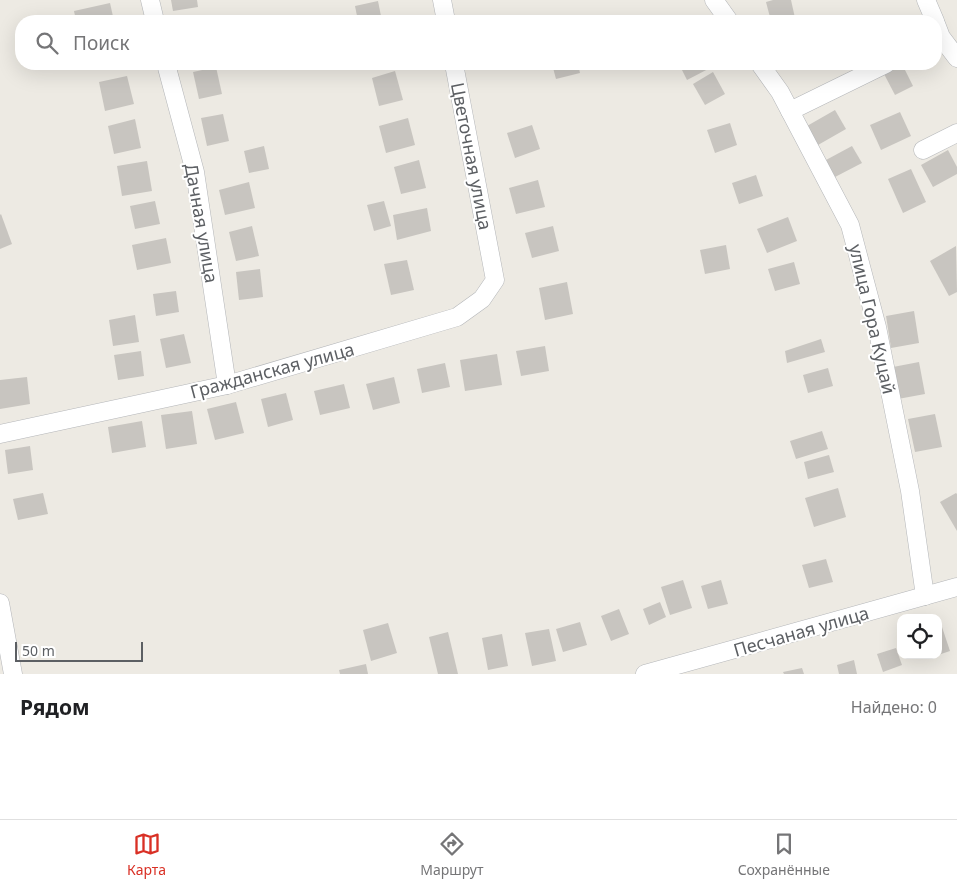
<!DOCTYPE html>
<html lang="ru">
<meta charset="utf-8">
<style>
:root{--surface:#fff;--page:#f6f6f6;--text:#202124;--muted:#757577;--line:#e0e0e0;--accent:#d93025}
body{margin:0;font-family:"Noto Sans",sans-serif;background:var(--page);color:var(--text)}
.controls{position:absolute;right:15px;bottom:15px;display:grid;overflow:hidden;border-radius:10px;box-shadow:0 5px 20px #0002}
.controls button{width:45px;height:45px;display:grid;place-items:center;padding:0;border:0;border-bottom:1px solid var(--line);background:var(--surface);color:var(--text);font:25px sans-serif}
.scale{position:absolute;left:15px;bottom:12px;width:128px;box-sizing:border-box;padding-left:5px;border:2px solid #5c5f63;border-top:0;font-size:14px;line-height:18px;white-space:nowrap;color:#5c5f63;-webkit-text-stroke:4px #fff;paint-order:stroke}
.list{margin:0;padding:0;list-style:none}
h2{display:flex;justify-content:space-between;align-items:center;height:65px;margin:0;padding:0 20px;font-size:21px}
h2 small{font-size:16px;font-weight:400;color:var(--muted)}
.icon{flex:none;width:28px;height:28px;fill:none;stroke:currentColor;stroke-width:2;stroke-linecap:round;stroke-linejoin:round}
.map{position:relative;flex:none;width:957px;height:674px;overflow:hidden}
.search{position:absolute;background:var(--surface);box-shadow:0 5px 20px #0002;left:15px;right:15px;top:15px;height:55px;display:flex;align-items:center;gap:12px;box-sizing:border-box;padding:0 18px;border-radius:20px;color:var(--muted);font-size:19px}
.sheet{height:145px;background:var(--surface)}
nav{display:flex;justify-content:space-around;align-items:center;box-sizing:border-box;height:70px;border-top:1px solid var(--line);background:var(--surface);font-size:14px;color:var(--muted)}
nav a{display:grid;justify-items:center;gap:2px}
nav .on{color:var(--accent)}
.map>svg:first-child{display:block}
</style>
<div class="map">
<svg width="957" height="674" viewBox="0 0 957 674">
<rect width="100%" height="100%" fill="#edeae3"/>
<!-- building -->
<g fill="#c8c5c0">
<path d="M 171,0 L 197,0 L 198,7 L 173,11 Z"/>
<path d="M 773,0 L 791,0 L 795,18 L 771,21 L 766,2 Z"/>
<path d="M 378,1 L 382,21 L 358,21 L 355,6 Z"/>
<path d="M 110,3 L 114,21 L 76,21 L 74,11 Z"/>
<path d="M 87,64 L 107,64 L 89,70 Z"/>
<path d="M 366,64 L 388,64 L 388,65 L 368,69 Z"/>
<path d="M 552,64 L 578,64 L 580,73 L 556,79 Z"/>
<path d="M 679,64 L 710,64 L 712,67 L 687,80 Z"/>
<path d="M 899,64 L 902,64 L 913,86 L 895,95 L 883,72 Z"/>
<path d="M 216,67 L 222,94 L 199,99 L 193,72 Z"/>
<path d="M 395,71 L 403,100 L 379,106 L 372,78 Z"/>
<path d="M 713,72 L 725,94 L 705,105 L 693,84 Z"/>
<path d="M 127,76 L 134,104 L 105,111 L 99,82 Z"/>
<path d="M 835,110 L 846,129 L 818,145 L 807,126 Z"/>
<path d="M 900,112 L 911,136 L 881,150 L 870,125 Z"/>
<path d="M 223,114 L 229,141 L 207,146 L 201,118 Z"/>
<path d="M 408,118 L 415,145 L 386,153 L 379,126 Z"/>
<path d="M 135,119 L 141,148 L 114,154 L 108,126 Z"/>
<path d="M 730,123 L 737,145 L 715,153 L 707,130 Z"/>
<path d="M 532,125 L 540,149 L 515,158 L 507,133 Z"/>
<path d="M 264,146 L 269,169 L 249,173 L 244,151 Z"/>
<path d="M 852,146 L 862,163 L 835,177 L 826,160 Z"/>
<path d="M 948,150 L 957,167 L 957,174 L 933,187 L 921,165 Z"/>
<path d="M 419,160 L 426,188 L 401,194 L 394,167 Z"/>
<path d="M 147,161 L 152,191 L 122,196 L 117,166 Z"/>
<path d="M 911,169 L 926,202 L 903,213 L 888,179 Z"/>
<path d="M 756,175 L 763,196 L 739,204 L 732,183 Z"/>
<path d="M 538,180 L 545,207 L 516,214 L 509,188 Z"/>
<path d="M 249,182 L 255,208 L 225,215 L 219,190 Z"/>
<path d="M 155,201 L 160,224 L 135,229 L 130,206 Z"/>
<path d="M 384,201 L 391,226 L 374,231 L 367,205 Z"/>
<path d="M 427,208 L 431,231 L 397,240 L 393,215 Z"/>
<path d="M 1,214 L 12,244 L 0,249 L 0,215 Z"/>
<path d="M 788,217 L 797,241 L 767,253 L 757,229 Z"/>
<path d="M 252,226 L 259,256 L 236,261 L 229,232 Z"/>
<path d="M 553,226 L 559,251 L 532,258 L 525,233 Z"/>
<path d="M 166,238 L 171,263 L 137,270 L 132,245 Z"/>
<path d="M 726,245 L 730,269 L 705,274 L 700,250 Z"/>
<path d="M 956,246 L 957,292 L 949,296 L 930,261 Z"/>
<path d="M 407,260 L 414,290 L 391,295 L 384,264 Z"/>
<path d="M 794,262 L 800,284 L 775,291 L 768,269 Z"/>
<path d="M 260,269 L 263,297 L 239,300 L 236,272 Z"/>
<path d="M 567,282 L 573,314 L 545,320 L 539,288 Z"/>
<path d="M 176,291 L 179,312 L 156,316 L 153,294 Z"/>
<path d="M 914,311 L 919,343 L 891,348 L 886,316 Z"/>
<path d="M 135,315 L 139,342 L 113,346 L 109,320 Z"/>
<path d="M 184,334 L 191,363 L 166,368 L 160,339 Z"/>
<path d="M 821,339 L 825,352 L 787,363 L 785,351 Z"/>
<path d="M 545,346 L 549,371 L 521,376 L 516,351 Z"/>
<path d="M 141,351 L 144,376 L 118,380 L 114,355 Z"/>
<path d="M 497,354 L 502,385 L 465,391 L 460,360 Z"/>
<path d="M 919,362 L 925,394 L 898,399 L 893,367 Z"/>
<path d="M 445,363 L 450,387 L 422,393 L 417,369 Z"/>
<path d="M 828,368 L 833,386 L 808,393 L 803,375 Z"/>
<path d="M 27,377 L 30,404 L 0,409 L 0,380 Z"/>
<path d="M 394,377 L 400,403 L 373,410 L 366,384 Z"/>
<path d="M 344,384 L 350,408 L 320,415 L 314,391 Z"/>
<path d="M 286,393 L 293,420 L 268,427 L 261,399 Z"/>
<path d="M 236,402 L 244,433 L 215,440 L 207,409 Z"/>
<path d="M 192,411 L 197,444 L 166,449 L 161,415 Z"/>
<path d="M 935,414 L 942,447 L 915,452 L 908,419 Z"/>
<path d="M 142,421 L 146,447 L 112,453 L 108,427 Z"/>
<path d="M 822,431 L 828,449 L 796,459 L 790,441 Z"/>
<path d="M 30,446 L 33,470 L 8,474 L 5,450 Z"/>
<path d="M 829,455 L 834,472 L 808,479 L 804,462 Z"/>
<path d="M 838,488 L 846,517 L 814,527 L 805,498 Z"/>
<path d="M 43,493 L 48,514 L 18,520 L 13,499 Z"/>
<path d="M 956,493 L 957,494 L 957,531 L 940,502 Z"/>
<path d="M 826,559 L 833,582 L 809,588 L 802,565 Z"/>
<path d="M 683,580 L 692,608 L 670,615 L 661,587 Z"/>
<path d="M 721,580 L 728,604 L 708,609 L 701,586 Z"/>
<path d="M 660,602 L 666,617 L 649,625 L 643,609 Z"/>
<path d="M 619,609 L 629,634 L 611,641 L 601,616 Z"/>
<path d="M 580,622 L 587,645 L 563,652 L 556,629 Z"/>
<path d="M 388,623 L 397,653 L 371,661 L 363,630 Z"/>
<path d="M 942,627 L 950,651 L 938,655 L 938,629 Z"/>
<path d="M 549,629 L 556,661 L 532,666 L 525,633 Z"/>
<path d="M 448,632 L 458,674 L 438,674 L 429,637 Z"/>
<path d="M 502,634 L 508,666 L 488,670 L 482,638 Z"/>
<path d="M 896,648 L 902,665 L 883,672 L 877,654 Z"/>
<path d="M 854,660 L 857,674 L 839,674 L 837,665 Z"/>
<path d="M 366,664 L 368,674 L 340,674 L 339,670 Z"/>
<path d="M 802,668 L 804,674 L 784,674 L 783,672 Z"/>
</g>
<g fill="none" stroke-linecap="round" stroke-linejoin="round">
<defs>
<g id="minor">
<path d="M 150,0 L 155,21"/>
<path d="M 442,0 L 446,21"/>
<path d="M 714,0 L 729,21"/>
<path d="M 926,0 L 935,21"/>
<path d="M 936,24 L 941,37 L 957,58"/>
<path d="M 166,64 L 195,172 L 227,385"/>
<path d="M 760,64 L 780,92 L 850,225 L 877,327 L 910,491 L 925,596"/>
<path d="M 790,111 L 886,64"/>
<path d="M 923,150 L 957,133"/>
<path d="M 0,434 L 227,385 L 457,317 L 482,299 L 495,280 L 454,64"/>
<path d="M 0,603 L 13,674"/>
<path d="M 645,674 L 957,587"/>
</g>
</defs>
<!-- minor casing -->
<use href="#minor" stroke="#b4b6b9" stroke-width="19"/>
<!-- minor -->
<use href="#minor" stroke="#fff" stroke-width="18"/>
</g>
<g text-anchor="middle" dominant-baseline="central" stroke-width="4" stroke-linejoin="round" paint-order="stroke">
<!-- street labels -->
<g font-size="18" fill="#5c5f63" stroke="#fff">
<text transform="translate(472 156) rotate(79)">Цветочная улица</text>
<text transform="translate(202 223) rotate(80)">Дачная улица</text>
<text transform="translate(873 319) rotate(77)">улица Гора Куцай</text>
<text transform="translate(272 370) rotate(-15)">Гражданская улица</text>
<text transform="translate(801 631) rotate(-16)">Песчаная улица</text>
</g>
</g>
</svg>
<div class="controls">
<button><svg class="icon" aria-label="locate" viewBox="0 0 24 24"><circle cx="12" cy="12" r="6"/><path d="M12 2v4M12 18v4M2 12h4M18 12h4"/></svg></button>
</div>
<div class="scale">50 m</div>
<div class="search"><svg class="icon" aria-label="search" viewBox="0 0 24 24"><circle cx="10" cy="10" r="6"/><path d="M15 15l6 6"/></svg>Поиск</div>
</div>
<section class="sheet">
<h2>Рядом<small>Найдено: 0</small></h2>
<ul class="list">
</ul>
</section>
<nav>
<a class="on"><svg class="icon" aria-label="map" viewBox="0 0 24 24"><path d="M3 6l6-2 6 2 6-2v14l-6 2-6-2-6 2zM9 4v14M15 6v14"/></svg>Карта</a>
<a><svg class="icon" aria-label="directions" viewBox="0 0 24 24"><path d="M12 3l9 9-9 9-9-9zM9 14v-3h6M13 9l2 2-2 2"/></svg>Маршрут</a>
<a><svg class="icon" aria-label="saved" viewBox="0 0 24 24"><path d="M7 4h10v16l-5-4-5 4z"/></svg>Сохранённые</a>
</nav>
